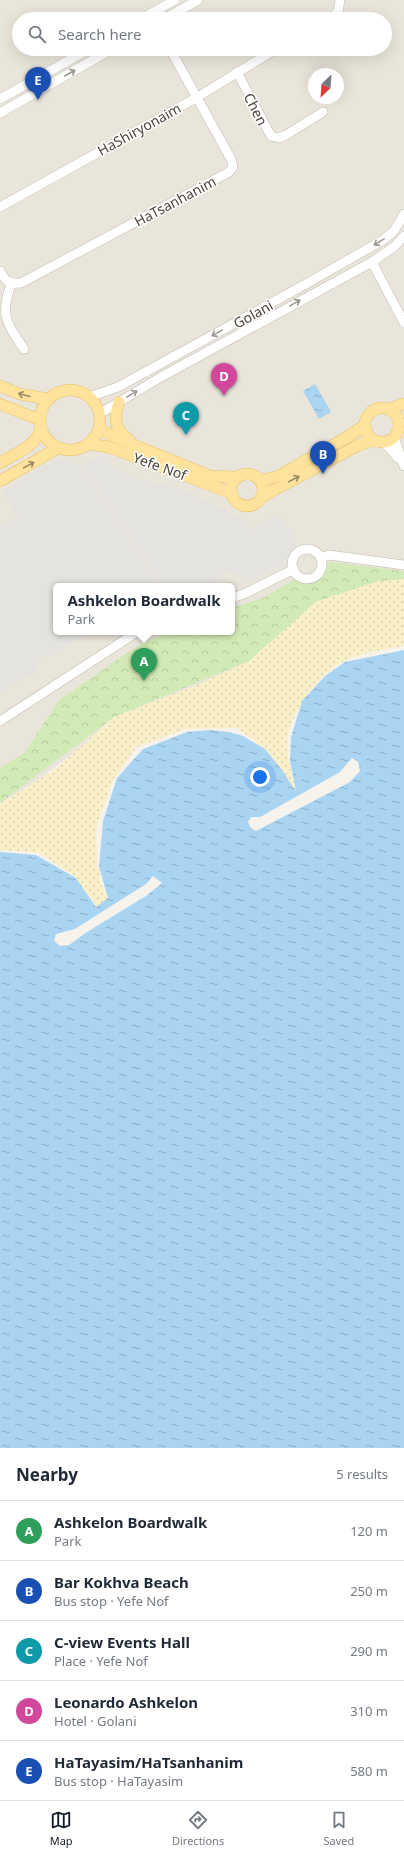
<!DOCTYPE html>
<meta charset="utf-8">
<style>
:root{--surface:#fff;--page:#f6f6f7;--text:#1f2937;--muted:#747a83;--line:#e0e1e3;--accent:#111827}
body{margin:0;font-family:"Noto Sans",sans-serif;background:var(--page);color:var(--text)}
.compass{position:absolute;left:308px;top:68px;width:36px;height:36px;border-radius:50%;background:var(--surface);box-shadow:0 4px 16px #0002;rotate:205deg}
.you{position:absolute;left:260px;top:777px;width:14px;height:14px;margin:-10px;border:3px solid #fff;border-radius:50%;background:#1a73e8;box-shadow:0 0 0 6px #1a73e833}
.badge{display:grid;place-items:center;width:26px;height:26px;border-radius:50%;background:var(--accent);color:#fff;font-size:13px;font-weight:700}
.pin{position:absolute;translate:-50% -33px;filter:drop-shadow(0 1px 2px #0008)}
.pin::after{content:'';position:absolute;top:21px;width:14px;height:12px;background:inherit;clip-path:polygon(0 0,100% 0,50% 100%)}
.popup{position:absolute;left:53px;top:583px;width:182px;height:52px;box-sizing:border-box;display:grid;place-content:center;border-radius:6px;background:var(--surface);filter:drop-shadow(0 1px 3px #0005);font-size:13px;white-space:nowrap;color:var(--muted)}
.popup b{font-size:15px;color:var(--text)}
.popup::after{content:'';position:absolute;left:50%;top:100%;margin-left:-8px;border:8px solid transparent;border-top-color:var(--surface)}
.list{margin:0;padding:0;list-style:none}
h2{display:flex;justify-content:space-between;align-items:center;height:52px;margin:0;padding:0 16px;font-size:17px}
h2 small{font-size:13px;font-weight:400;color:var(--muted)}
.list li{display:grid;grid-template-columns:26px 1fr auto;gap:12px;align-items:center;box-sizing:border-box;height:60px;padding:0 16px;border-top:1px solid var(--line)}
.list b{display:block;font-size:15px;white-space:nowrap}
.list p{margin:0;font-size:13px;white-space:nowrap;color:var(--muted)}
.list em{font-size:13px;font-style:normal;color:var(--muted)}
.icon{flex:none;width:22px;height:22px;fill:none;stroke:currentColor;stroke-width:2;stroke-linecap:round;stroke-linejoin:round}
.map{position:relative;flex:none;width:404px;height:1448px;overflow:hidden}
.search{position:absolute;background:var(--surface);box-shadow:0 4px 16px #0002;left:12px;right:12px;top:12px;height:44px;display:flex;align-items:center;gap:10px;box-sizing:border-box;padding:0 14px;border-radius:22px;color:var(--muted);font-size:15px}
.sheet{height:352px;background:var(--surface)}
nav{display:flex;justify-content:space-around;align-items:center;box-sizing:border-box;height:56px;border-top:1px solid var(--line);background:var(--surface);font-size:11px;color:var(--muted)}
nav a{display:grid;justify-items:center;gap:2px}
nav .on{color:var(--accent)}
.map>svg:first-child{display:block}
</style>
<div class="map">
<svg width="404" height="1448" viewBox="0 0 404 1448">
<defs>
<pattern id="sand-dots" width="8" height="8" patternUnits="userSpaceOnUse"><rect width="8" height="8" fill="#f9efc9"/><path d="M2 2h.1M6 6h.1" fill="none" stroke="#d7cead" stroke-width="1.8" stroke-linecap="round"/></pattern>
<pattern id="park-crowns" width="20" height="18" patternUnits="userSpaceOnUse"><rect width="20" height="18" fill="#d2eab5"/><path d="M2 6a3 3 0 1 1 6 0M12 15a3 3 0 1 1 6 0" fill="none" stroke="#b6ca9c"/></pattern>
<pattern id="water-ripples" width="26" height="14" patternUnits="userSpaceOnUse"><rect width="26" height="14" fill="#a9d4f2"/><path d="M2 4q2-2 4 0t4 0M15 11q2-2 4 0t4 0" fill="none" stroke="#8caec5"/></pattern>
</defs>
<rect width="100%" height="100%" fill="#f6f3ec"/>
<!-- residential -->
<path fill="#eae5da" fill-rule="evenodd" d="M 0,0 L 404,0 L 404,585 L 265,656 L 115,722 L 39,779 L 0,804 ZM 19,19 L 385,19 L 385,49 L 19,49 ZM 314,74 L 338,74 L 338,98 L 314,98 ZM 56,586 L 232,586 L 232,632 L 56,632 Z"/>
<!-- sand -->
<path fill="url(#sand-dots)" d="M 404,579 L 404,646 C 387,649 360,653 344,661 C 322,671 292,711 288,735 C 285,754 292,774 297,792 L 282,770 L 265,749 L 237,728 L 186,729 L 137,747 L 113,780 L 96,828 L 97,864 L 101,883 L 107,899 L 98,907 L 73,875 L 39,853 L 0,850 L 0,804 L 58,767 L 114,717 L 199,684 L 249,661 L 317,601 L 378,581 Z"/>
<!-- park -->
<path fill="url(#park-crowns)" d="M 330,562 L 404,571 L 404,579 L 378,581 L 317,601 L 249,661 L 114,717 L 0,803 L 0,768 L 24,753 L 59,700 L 139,645 L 170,632 L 232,632 L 232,608 L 265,597 L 297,578 C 315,586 321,577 330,562 Z"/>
<!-- parking -->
<g fill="#e5e3e0">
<path d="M 100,456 L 128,477 L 179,488 L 214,504 L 247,523 L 253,530 L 279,513 L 296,542 L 295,555 L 251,581 L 227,570 L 220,577 L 205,586 L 164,586 L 82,464 Z"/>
<path d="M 59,461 L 79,463 L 81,466 L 157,579 L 157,586 L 56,586 L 56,632 L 91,632 L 51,656 L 44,656 L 37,664 L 38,669 L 0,693 L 0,528 L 17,519 L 4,493 L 4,490 L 50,462 Z"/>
</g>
<!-- water -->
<g fill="url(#water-ripples)">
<path d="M 315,384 L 331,412 L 319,419 L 303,391 Z"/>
<path d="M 404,650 L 404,1448 L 0,1448 L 0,852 L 36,855 L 76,878 L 96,907 L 108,898 L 99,867 L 103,821 L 117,778 L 143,749 L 187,732 L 210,730 L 229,732 L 243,736 L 265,749 L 282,770 L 296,791 L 290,761 L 291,737 L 302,701 L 325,676 L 345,662 Z"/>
</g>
<!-- pier -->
<g fill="#f6f3ec">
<path d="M 352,758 L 358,762 L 360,771 L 350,782 L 256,831 L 251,828 L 248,822 L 251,817 L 260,817 L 340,772 Z"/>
<path d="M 153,876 L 162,883 L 146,896 L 87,932 L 69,945 L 60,946 L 54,941 L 56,934 L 75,929 L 146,884 Z"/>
</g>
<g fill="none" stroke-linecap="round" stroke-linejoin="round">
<defs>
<g id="minor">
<path d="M 141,19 L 175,0"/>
<path d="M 164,19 L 198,0"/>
<path d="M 330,19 L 338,12 L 340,0"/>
<path d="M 237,72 L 271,136 L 279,138 L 286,135 L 323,112"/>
<path d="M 0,99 L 89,49"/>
<path d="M 0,113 L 112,49"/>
<path d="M 0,207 L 196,98 L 276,49"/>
<path d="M 372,262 L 404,323"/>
<path d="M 0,271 C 6,282 9,284 21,283 L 229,172 L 233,167 L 231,159 L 170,49"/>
<path d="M 11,284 C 0,316 6,322 24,349"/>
<path d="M 89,397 L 118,387 L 304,285 L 383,240 L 394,231 L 404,214"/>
<path d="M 99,414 L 161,377 L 372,262 L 395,246 L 404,236"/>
<path d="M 394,437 L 404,466"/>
<path d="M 384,442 L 398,458"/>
<circle cx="307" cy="564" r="15"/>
<path d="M 321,558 L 329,555 L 404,565"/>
<path d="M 232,598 L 246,593 L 294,569"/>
<path d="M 0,721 L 137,632"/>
</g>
<g id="major">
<path d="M 0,386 L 20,394 L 48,399"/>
<circle cx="70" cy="420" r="30"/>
<path d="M 119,402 C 113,421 115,429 130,441"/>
<path d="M 0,404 L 40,420"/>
<circle cx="382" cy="425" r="17"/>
<path d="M 389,409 L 404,404"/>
<path d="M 99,429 L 115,437 L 210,476 L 236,477"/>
<path d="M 88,444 L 109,447 L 231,493"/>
<path d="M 0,463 C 16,453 36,447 41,428"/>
<circle cx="247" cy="490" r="16"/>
<path d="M 259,479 L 267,479 L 279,476 L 349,436 L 365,425"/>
<path d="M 0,481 L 58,448"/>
<path d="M 261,498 L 274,490 L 357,446 L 373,440"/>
</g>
</defs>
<!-- minor casing -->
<use href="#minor" stroke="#c2bbae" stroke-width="10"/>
<!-- major casing -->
<use href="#major" stroke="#e6c16a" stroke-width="12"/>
<!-- minor -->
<use href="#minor" stroke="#fff" stroke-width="9"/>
<!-- major -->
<use href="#major" stroke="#ffe39c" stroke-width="11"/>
</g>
<!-- one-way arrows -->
<defs><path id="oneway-shaft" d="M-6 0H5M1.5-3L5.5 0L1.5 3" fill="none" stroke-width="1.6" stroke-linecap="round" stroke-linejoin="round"/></defs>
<g stroke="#9c9892">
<use href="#oneway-shaft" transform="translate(70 73) rotate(-30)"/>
<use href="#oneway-shaft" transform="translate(379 242) rotate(148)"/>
<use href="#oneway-shaft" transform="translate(295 303) rotate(-29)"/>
<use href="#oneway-shaft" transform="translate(217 333) rotate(151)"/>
<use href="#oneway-shaft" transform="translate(132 394) rotate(-31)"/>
</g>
<g stroke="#9c8c66">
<use href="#oneway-shaft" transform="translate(24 395) rotate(-165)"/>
<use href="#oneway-shaft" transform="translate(29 465) rotate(-28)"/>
<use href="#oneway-shaft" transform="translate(294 479) rotate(-28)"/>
</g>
<g text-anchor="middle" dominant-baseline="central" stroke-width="3" stroke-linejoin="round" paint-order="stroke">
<!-- street labels -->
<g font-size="14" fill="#4b4439" stroke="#fff">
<text transform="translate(256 109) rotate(63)">Chen</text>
<text transform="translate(139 129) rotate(-29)">HaShiryonaim</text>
<text transform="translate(175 201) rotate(-28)">HaTsanhanim</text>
<text transform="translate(253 314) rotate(-29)">Golani</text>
<text transform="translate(160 466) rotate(20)">Yefe Nof</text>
</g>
</g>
</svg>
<svg class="compass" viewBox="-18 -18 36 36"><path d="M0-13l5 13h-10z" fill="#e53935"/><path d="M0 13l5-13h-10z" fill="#747a83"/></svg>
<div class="you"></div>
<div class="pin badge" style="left:144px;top:681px;background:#2e9e5b">A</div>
<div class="popup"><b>Ashkelon Boardwalk</b>Park</div>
<div class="pin badge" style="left:323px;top:474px;background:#1a4fb4">B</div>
<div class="pin badge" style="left:186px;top:435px;background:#0f9aa8">C</div>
<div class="pin badge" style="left:224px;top:396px;background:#d1479c">D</div>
<div class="pin badge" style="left:38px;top:100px;background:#1a4fb4">E</div>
<div class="search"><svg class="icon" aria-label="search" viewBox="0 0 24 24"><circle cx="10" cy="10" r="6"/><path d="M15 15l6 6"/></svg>Search here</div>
</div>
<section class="sheet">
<h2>Nearby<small>5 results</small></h2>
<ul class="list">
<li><span class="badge" style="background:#2e9e5b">A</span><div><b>Ashkelon Boardwalk</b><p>Park</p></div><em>120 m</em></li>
<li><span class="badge" style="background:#1a4fb4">B</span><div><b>Bar Kokhva Beach</b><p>Bus stop · Yefe Nof</p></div><em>250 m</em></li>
<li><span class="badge" style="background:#0f9aa8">C</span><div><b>C-view Events Hall</b><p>Place · Yefe Nof</p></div><em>290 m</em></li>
<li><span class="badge" style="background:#d1479c">D</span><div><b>Leonardo Ashkelon</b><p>Hotel · Golani</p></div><em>310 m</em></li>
<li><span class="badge" style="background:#1a4fb4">E</span><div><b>HaTayasim/HaTsanhanim</b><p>Bus stop · HaTayasim</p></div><em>580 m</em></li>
</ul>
</section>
<nav>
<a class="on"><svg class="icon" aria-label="map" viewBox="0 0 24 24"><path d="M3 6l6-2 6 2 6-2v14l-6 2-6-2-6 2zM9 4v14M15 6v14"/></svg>Map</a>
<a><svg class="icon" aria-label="directions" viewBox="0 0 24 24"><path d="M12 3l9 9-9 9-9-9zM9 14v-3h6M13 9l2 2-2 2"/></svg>Directions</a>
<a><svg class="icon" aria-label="saved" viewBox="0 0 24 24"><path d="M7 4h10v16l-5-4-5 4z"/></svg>Saved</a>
</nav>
